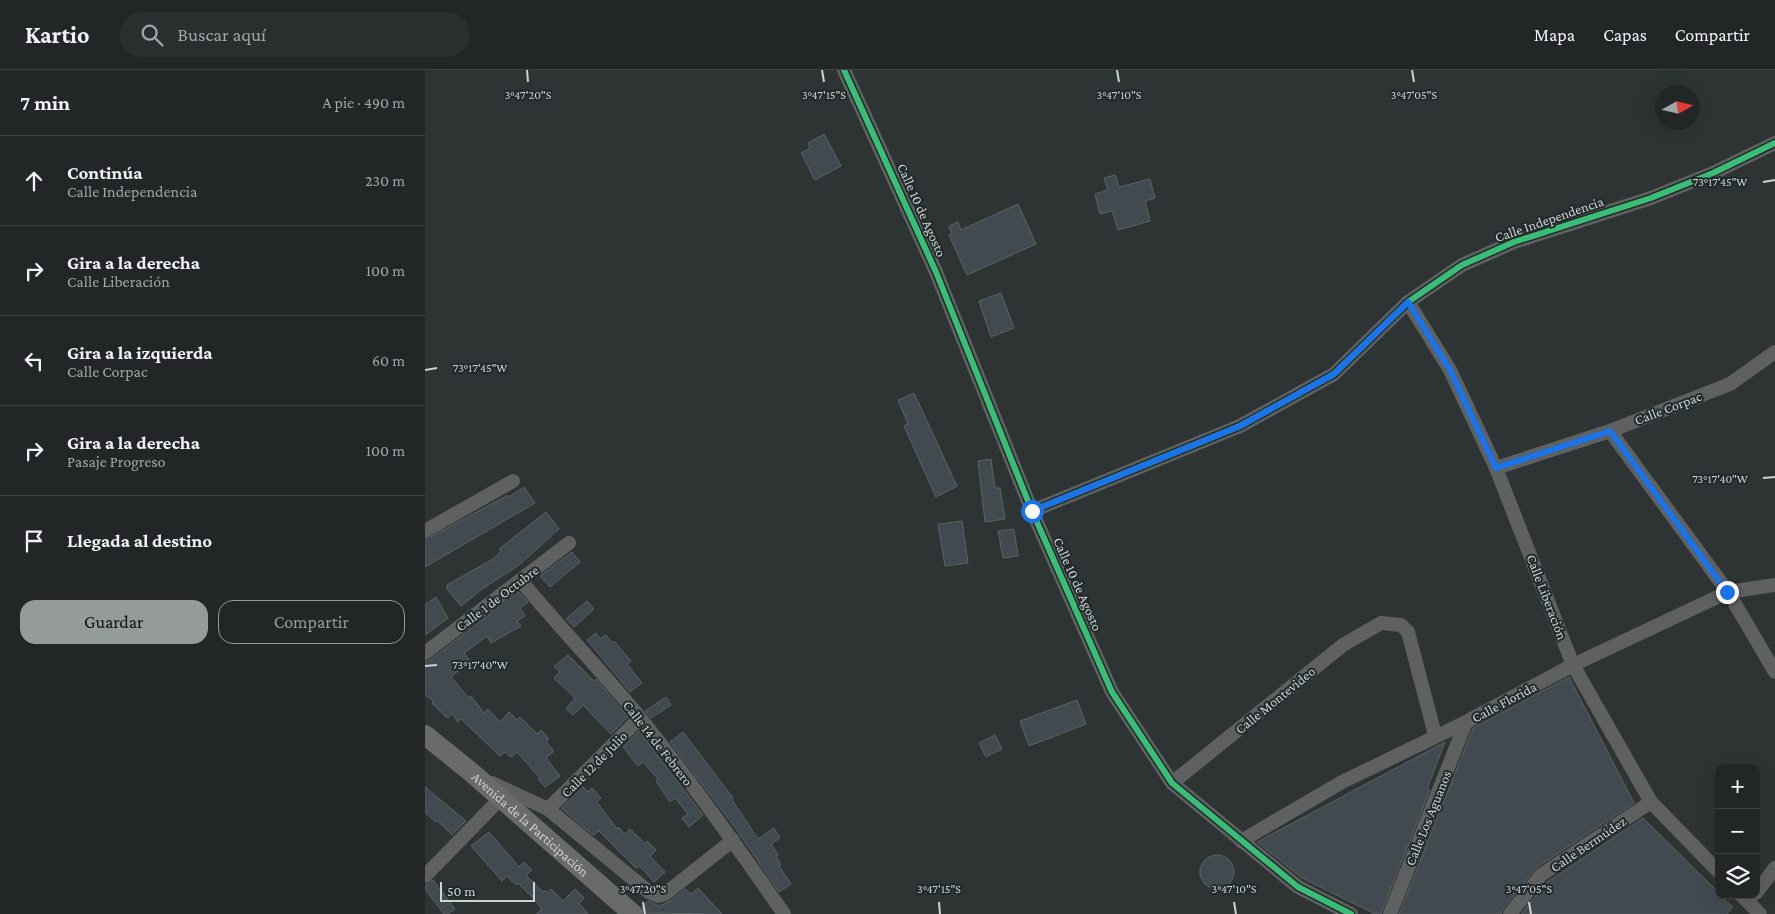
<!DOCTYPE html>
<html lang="es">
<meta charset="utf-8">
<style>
:root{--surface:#222626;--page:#2a2e2e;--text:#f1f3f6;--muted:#a2a5a7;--line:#3f4343;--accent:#959a9b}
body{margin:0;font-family:"Crimson Pro",serif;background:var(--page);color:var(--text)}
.controls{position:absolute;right:15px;bottom:15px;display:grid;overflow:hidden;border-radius:10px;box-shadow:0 5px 20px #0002}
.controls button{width:45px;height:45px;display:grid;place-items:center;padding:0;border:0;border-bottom:1px solid var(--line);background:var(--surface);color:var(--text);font:25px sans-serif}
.compass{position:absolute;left:1230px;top:15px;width:45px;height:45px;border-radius:50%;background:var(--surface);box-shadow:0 5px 20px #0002;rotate:82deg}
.scale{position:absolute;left:15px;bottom:12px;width:95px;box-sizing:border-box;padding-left:5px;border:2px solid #cdd2d3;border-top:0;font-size:14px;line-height:18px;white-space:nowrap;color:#cdd2d3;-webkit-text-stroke:4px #222a2b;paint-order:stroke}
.stop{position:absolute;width:15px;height:15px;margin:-11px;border:4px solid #1a73e8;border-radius:50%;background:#fff}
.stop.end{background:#1a73e8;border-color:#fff;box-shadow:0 1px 5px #0008}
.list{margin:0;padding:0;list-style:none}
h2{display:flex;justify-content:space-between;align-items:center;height:65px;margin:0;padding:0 20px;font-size:21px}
h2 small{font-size:16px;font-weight:400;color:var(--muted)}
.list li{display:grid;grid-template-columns:32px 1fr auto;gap:15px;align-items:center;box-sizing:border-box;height:90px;padding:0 20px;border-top:1px solid var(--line)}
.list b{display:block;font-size:19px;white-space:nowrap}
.list p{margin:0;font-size:16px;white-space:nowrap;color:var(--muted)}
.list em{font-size:16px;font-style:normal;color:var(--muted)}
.actions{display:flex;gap:10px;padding:15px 20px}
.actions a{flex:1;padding:11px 0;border:1px solid var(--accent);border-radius:15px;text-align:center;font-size:18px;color:var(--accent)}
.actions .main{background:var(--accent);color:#111}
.icon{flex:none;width:28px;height:28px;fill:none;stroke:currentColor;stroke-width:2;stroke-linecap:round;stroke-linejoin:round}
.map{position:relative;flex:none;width:1350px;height:844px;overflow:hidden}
header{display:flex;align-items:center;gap:30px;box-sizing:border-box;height:70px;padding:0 25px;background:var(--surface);border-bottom:1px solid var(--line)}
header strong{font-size:24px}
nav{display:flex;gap:28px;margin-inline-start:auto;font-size:18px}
.search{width:350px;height:45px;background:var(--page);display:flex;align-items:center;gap:12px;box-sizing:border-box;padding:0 18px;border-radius:28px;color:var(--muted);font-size:19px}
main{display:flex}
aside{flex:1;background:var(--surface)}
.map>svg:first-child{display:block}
</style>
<header>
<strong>Kartio</strong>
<div class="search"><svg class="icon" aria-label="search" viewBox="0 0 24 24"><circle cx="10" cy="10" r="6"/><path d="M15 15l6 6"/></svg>Buscar aquí</div>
<nav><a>Mapa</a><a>Capas</a><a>Compartir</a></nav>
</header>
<main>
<aside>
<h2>7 min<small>A pie · 490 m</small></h2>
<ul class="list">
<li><svg class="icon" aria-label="ahead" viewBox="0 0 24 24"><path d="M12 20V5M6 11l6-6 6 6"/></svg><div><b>Continúa</b><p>Calle Independencia</p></div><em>230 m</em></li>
<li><svg class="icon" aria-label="right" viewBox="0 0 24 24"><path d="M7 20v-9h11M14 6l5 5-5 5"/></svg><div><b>Gira a la derecha</b><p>Calle Liberación</p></div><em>100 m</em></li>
<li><svg class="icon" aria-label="left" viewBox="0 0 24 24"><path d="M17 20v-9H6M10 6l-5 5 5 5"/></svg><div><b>Gira a la izquierda</b><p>Calle Corpac</p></div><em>60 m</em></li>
<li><svg class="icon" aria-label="right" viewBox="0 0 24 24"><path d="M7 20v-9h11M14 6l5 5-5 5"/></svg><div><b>Gira a la derecha</b><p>Pasaje Progreso</p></div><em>100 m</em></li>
<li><svg class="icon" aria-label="arrive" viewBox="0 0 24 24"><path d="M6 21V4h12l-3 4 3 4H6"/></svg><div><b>Llegada al destino</b></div></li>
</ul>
<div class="actions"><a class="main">Guardar</a><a>Compartir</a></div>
</aside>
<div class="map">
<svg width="1350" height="844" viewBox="0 0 1350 844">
<rect width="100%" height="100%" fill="#2e3333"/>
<!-- building -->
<g fill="#404a50" stroke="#5e6263">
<path d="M 399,64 L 416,96 L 390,110 L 376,83 L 385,78 L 383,73 Z"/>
<path d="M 690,105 L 694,117 L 725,109 L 730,128 L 720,131 L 725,151 L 693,160 L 687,141 L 675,144 L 670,124 L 683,120 L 679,108 Z"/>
<path d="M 593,134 L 611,174 L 542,205 L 524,165 L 527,164 L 524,156 L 533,152 L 536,160 Z"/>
<path d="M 576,223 L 589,258 L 566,267 L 554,231 Z"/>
<path d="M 489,323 L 532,416 L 511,427 L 479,356 L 483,354 L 473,330 Z"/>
<path d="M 566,389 L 570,418 L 575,418 L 580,449 L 560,452 L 553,391 Z"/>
<path d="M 99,417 L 110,433 L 0,497 L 0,470 L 83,425 L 84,427 Z"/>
<path d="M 121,442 L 134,459 L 94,495 L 57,519 L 36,536 L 22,519 L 22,515 L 68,489 L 76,481 L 74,479 Z"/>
<path d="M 537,451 L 543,493 L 520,496 L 513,454 Z"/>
<path d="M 589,459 L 593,486 L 578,488 L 573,461 Z"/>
<path d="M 147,482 L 155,492 L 125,517 L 115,506 Z"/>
<path d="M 94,522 L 103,532 L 95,538 L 100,546 L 92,551 L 96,556 L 66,573 L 62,566 L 39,583 L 45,591 L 26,607 L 44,628 L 46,626 L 59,643 L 63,639 L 75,652 L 84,642 L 92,650 L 95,647 L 112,664 L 116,660 L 124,669 L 121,672 L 129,681 L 121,688 L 135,706 L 120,717 L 113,709 L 115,708 L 92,682 L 86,687 L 80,682 L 75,686 L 36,649 L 33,652 L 27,644 L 22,648 L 7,633 L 9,631 L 0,625 L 0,592 L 5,590 Z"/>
<path d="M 11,527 L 23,548 L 0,565 L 0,535 Z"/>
<path d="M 162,531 L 169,539 L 149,557 L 141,549 Z"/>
<path d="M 171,563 L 175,569 L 181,565 L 187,573 L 189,571 L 206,591 L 202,594 L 217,613 L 205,622 L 162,570 Z"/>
<path d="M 143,585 L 169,611 L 171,609 L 203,647 L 186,664 L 158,635 L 148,645 L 141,639 L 150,628 L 129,608 L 135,602 L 129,596 Z"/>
<path d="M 1144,607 L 1209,733 L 1111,798 L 1078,839 L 1076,844 L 974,844 L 1048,658 Z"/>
<path d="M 241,627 L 246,635 L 226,648 L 220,641 Z"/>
<path d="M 652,630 L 661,654 L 604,676 L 595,651 Z"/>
<path d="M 214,661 L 278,745 L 264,757 L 257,748 L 263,744 L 250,728 L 245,732 L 231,711 L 233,709 L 218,692 L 213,696 L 198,677 Z"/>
<path d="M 258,662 L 308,728 L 307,730 L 333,769 L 349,758 L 355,768 L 346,774 L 353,785 L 351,786 L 356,795 L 354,796 L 366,814 L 354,822 L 311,759 L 245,672 Z"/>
<path d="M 570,665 L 577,679 L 561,687 L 554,673 Z"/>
<path d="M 1020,672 L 1002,719 L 1005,720 L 956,844 L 950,844 L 877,808 L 832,772 Z"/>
<path d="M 0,717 L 41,751 L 27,765 L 12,750 L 11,752 L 0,743 Z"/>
<path d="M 158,717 L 163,722 L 167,718 L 176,728 L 172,732 L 192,759 L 193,757 L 200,764 L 205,759 L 220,774 L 222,771 L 231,780 L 225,786 L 240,802 L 229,812 L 215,796 L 211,798 L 174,761 L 168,765 L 136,738 Z"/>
<path d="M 1218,748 L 1294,823 L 1294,825 L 1308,837 L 1302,844 L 1096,844 L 1122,812 Z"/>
<path d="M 64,762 L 94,797 L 99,792 L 107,800 L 101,805 L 118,822 L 120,820 L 122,823 L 126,819 L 138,831 L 150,819 L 159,828 L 154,833 L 163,844 L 111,844 L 117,839 L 110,830 L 93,813 L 91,815 L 82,806 L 77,811 L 46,776 Z"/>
<circle cx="792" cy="802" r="17"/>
<path d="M 8,810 L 30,839 L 23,844 L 19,844 L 0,819 L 0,816 Z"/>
<path d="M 273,818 L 297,844 L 219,843 L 217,837 L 223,831 L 234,836 L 245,831 L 260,819 L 266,824 Z"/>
</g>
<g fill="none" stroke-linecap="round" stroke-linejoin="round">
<!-- minor -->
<g stroke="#5e6160" stroke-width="14">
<path d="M 419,0 L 511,202 L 607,441 L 687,622 L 747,713 L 873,817 L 926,844"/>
<path d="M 983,232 L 1025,300 L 1071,398 L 1148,595 L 1226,732 L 1294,802"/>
<path d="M 1185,361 L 1303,522 L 1350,602"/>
<path d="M 1071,398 L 1185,361 L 1305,314 L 1350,282"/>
<path d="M 607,441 L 815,356 L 909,304 L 983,232 L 1037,195 L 1089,172 L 1226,128 L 1288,103 L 1350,73"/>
<path d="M 0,461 L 88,411"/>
<path d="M 96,511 C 135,558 177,601 215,648 C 266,711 313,778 359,844"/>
<path d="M 0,583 L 144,473"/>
<path d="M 67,713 L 123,739 L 224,822 L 233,826 L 240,824 L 308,770"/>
<path d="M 747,713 L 918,575 L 956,553 L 976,555 L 983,562 L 1010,665"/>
<path d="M 123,739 L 215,648"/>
<path d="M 816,771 L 917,712 L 1041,652 L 1148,595 L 1303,522 L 1350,515"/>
<path d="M 0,806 L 75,729"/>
<path d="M 1331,823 L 1350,798"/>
<path d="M 1316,825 L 1335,844"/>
<path d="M 965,844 L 1041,652"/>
<path d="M 1085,844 L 1116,805 L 1226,732"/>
</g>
<!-- secondary -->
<path stroke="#696a6a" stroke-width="20" id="s1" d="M 0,665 L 46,702 L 208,844"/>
<defs>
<g id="cycleway">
<path d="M 419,0 L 511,202 L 607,441 L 687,622 L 747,713 L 873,817 L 926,844"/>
<path d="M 607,441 L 815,356 L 909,304 L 983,232 L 1037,195 L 1089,172 L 1226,128 L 1288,103 L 1350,73"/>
</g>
</defs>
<!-- cycleway casing -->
<use href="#cycleway" stroke="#222a2b" stroke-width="9"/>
<!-- cycleway -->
<use href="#cycleway" stroke="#3abd76" stroke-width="6"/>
</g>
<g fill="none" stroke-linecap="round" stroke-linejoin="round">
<!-- route -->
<path stroke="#1a73e8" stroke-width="6" d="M 607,441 L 815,356 L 909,304 L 983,232 L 1025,300 L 1071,398 L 1185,361 L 1302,522"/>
</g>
<!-- ticks -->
<path fill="none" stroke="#cdd2d3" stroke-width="2" d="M 102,0 L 103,12M 397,0 L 399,12M 692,0 L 694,12M 987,0 L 989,12M 1338,112 L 1350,110M 0,300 L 12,298M 1338,408 L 1350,407M 0,596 L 12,595M 218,832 L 220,844M 514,832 L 515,844M 809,832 L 811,844M 1104,832 L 1106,844"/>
<g text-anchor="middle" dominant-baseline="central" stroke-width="4" stroke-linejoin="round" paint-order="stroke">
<!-- street labels -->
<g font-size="14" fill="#cdd2d3" stroke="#222a2b">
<text transform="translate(497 140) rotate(66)">Calle 10 de Agosto</text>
<text transform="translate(1124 149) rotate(-19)">Calle Independencia</text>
<text transform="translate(1243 338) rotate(-21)">Calle Corpac</text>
<text transform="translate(653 514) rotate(66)">Calle 10 de Agosto</text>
<text transform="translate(1122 527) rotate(69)">Calle Liberación</text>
<text transform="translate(72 528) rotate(-37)">Calle 1 de Octubre</text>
<text transform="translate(850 630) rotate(-39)">Calle Montevideo</text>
<text transform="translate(1079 632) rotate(-28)">Calle Florida</text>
<text transform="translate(233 673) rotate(52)">Calle 14 de Febrero</text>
<text transform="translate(169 694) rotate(-45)">Calle 12 de Julio</text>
<text transform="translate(1003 748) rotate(-68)">Calle Los Aguanos</text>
<text stroke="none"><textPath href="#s1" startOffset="138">Avenida de la Participación</textPath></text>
<text transform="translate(1163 774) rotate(-34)">Calle Bermúdez</text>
</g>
</g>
<g font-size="12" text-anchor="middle" fill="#cdd2d3" stroke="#222a2b" stroke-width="4" stroke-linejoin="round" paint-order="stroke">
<text x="103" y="29">3°47'20"S</text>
<text x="399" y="29">3°47'15"S</text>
<text x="694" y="29">3°47'10"S</text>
<text x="989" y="29">3°47'05"S</text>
<text x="1295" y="116">73°17'45"W</text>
<text x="55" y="302">73°17'45"W</text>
<text x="1295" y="413">73°17'40"W</text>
<text x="55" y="599">73°17'40"W</text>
<text x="218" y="823">3°47'20"S</text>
<text x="514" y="823">3°47'15"S</text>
<text x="809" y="823">3°47'10"S</text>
<text x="1104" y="823">3°47'05"S</text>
</g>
</svg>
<div class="controls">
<button>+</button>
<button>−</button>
<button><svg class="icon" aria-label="layers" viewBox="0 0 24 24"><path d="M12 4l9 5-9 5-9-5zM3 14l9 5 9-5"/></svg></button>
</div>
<svg class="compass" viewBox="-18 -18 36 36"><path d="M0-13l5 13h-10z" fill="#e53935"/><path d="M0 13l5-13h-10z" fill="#a2a5a7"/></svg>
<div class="scale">50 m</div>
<div class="stop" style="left:607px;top:441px"></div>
<div class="stop end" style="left:1302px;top:522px"></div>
</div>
</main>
